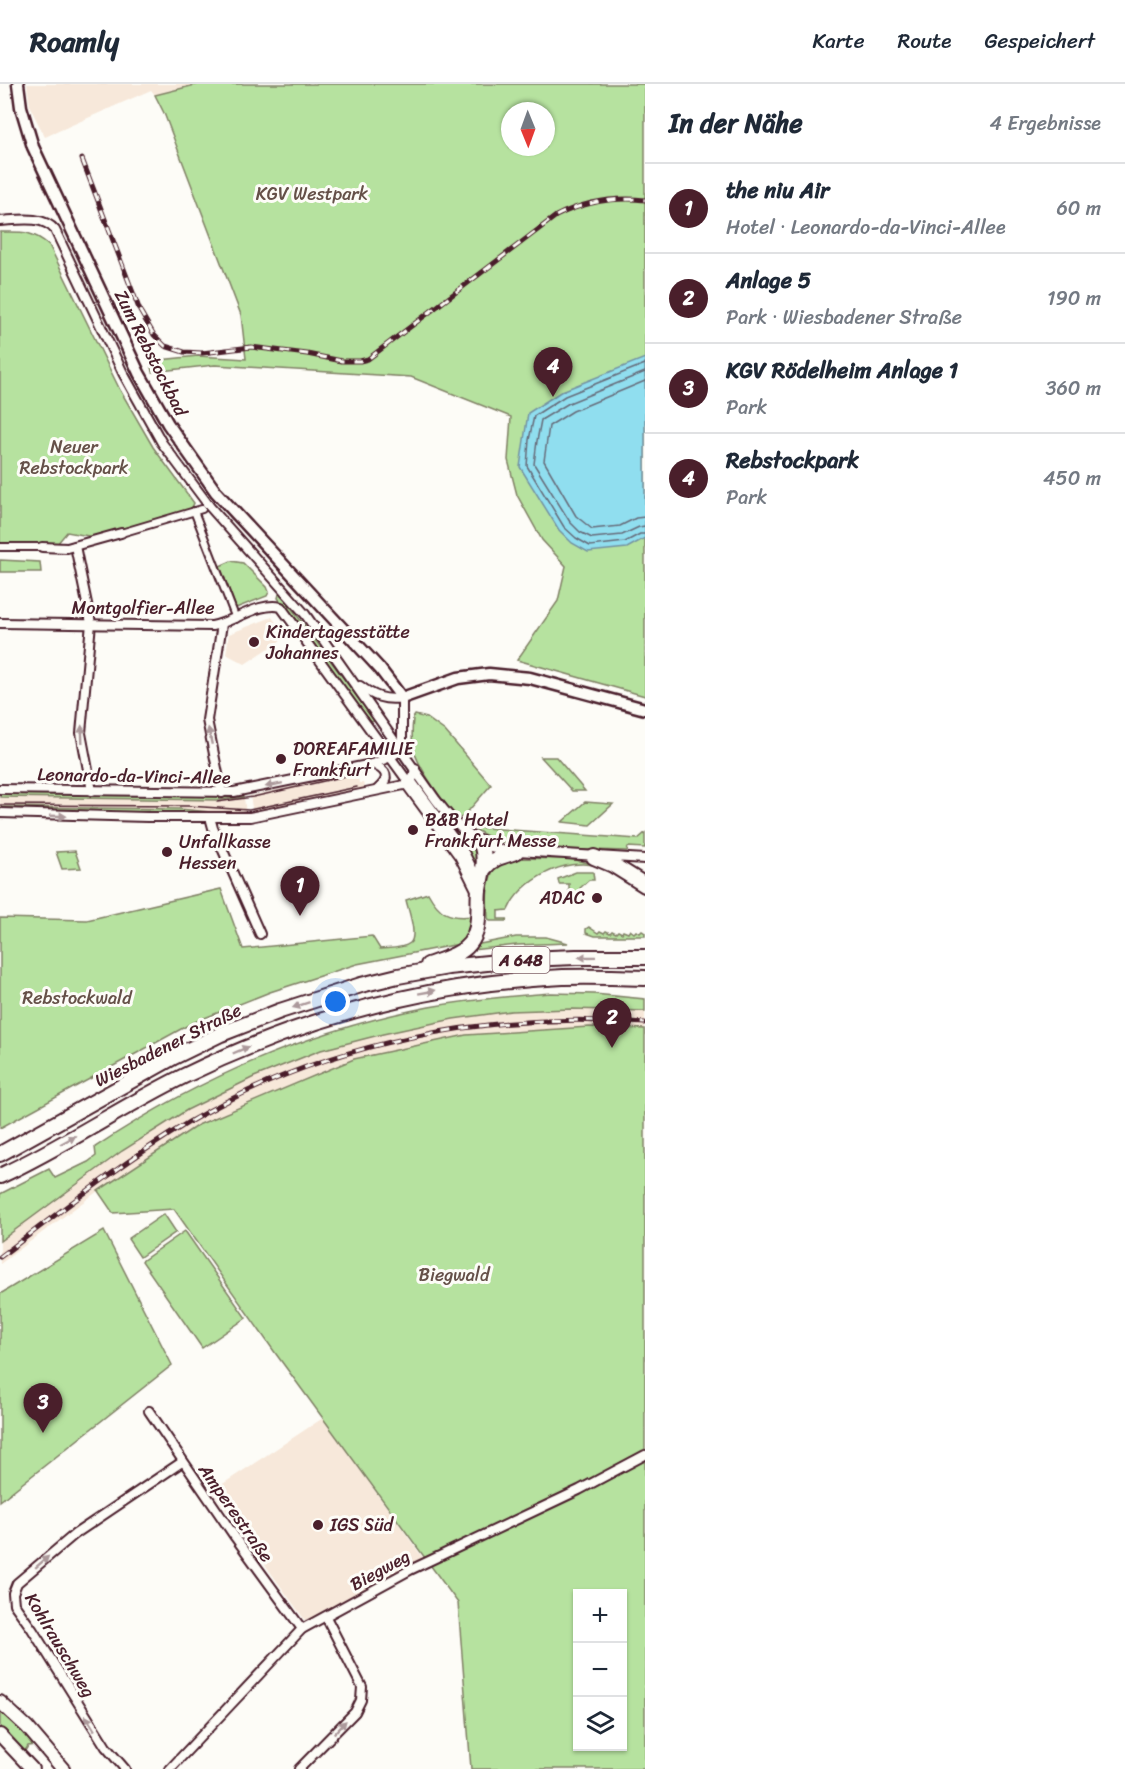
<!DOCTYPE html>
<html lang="de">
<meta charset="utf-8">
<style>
:root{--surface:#fff;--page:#f6f6f7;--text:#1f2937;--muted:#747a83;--line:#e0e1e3;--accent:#4a1f2b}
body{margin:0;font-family:Sriracha,sans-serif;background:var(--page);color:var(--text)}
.controls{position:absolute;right:18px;bottom:18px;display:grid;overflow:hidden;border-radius:0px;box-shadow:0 2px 4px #0004}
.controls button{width:54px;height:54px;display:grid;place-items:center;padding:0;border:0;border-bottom:2px solid var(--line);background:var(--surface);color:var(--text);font:30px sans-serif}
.compass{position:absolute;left:501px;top:18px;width:54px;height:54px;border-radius:50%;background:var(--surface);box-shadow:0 2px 4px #0004;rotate:179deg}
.you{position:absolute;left:336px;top:918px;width:21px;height:21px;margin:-15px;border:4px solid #fff;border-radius:50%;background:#1a73e8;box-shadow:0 0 0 9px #1a73e833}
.badge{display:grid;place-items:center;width:39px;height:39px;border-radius:50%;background:var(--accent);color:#fff;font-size:20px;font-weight:700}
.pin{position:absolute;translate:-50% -50px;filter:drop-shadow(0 2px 3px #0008)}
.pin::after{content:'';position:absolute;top:32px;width:21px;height:18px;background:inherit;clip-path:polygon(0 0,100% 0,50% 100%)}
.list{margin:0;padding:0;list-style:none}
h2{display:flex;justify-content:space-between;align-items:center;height:78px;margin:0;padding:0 24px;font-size:26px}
h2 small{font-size:20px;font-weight:400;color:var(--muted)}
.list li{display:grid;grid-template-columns:39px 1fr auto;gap:18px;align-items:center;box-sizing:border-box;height:90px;padding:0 24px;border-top:2px solid var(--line)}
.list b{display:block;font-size:22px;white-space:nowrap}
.list p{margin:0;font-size:20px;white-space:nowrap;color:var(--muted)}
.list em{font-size:20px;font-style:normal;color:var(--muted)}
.icon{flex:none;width:33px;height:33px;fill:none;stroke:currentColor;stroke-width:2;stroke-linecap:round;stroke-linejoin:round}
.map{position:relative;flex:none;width:645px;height:1685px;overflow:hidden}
header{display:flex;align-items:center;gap:36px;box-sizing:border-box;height:84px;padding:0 30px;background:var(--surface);border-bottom:2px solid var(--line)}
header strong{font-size:28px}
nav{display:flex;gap:33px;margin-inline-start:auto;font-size:21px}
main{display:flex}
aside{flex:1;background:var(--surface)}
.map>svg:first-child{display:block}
</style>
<header>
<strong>Roamly</strong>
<nav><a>Karte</a><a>Route</a><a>Gespeichert</a></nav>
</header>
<main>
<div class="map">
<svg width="645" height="1685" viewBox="0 0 645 1685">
<rect width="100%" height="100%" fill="#fdfcf7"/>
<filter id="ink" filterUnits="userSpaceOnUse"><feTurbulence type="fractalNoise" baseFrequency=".0167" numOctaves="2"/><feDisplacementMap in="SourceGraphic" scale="12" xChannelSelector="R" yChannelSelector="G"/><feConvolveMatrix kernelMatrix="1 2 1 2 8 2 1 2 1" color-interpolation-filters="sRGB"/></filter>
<g filter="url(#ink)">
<!-- built -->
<g fill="#f7e8da">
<path d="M 27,0 L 199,0 L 155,11 L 151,6 L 45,53 L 30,23 Z"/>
<path d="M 272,533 L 286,553 L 245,580 L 226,570 L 229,550 Z"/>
<path d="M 361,687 L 361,692 L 358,693 L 359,699 L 363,699 L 365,705 L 253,729 L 250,712 Z"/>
<path d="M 0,713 L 219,716 L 244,713 L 246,730 L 232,730 L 179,725 L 0,723 Z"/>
<path d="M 571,925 L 645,927 L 645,945 L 589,943 L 466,951 L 354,975 L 198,1041 L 98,1107 L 0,1180 L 0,1157 L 122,1067 L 187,1026 L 254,993 L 320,966 L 383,950 L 453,935 L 511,927 Z"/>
<path d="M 323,1334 L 423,1474 L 307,1539 L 212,1407 Z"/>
</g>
<!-- green -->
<g fill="#b6e29f" stroke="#808065" stroke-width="1.5" fill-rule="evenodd">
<path d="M 199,0 L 645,0 L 645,612 L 517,576 L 558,517 L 566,482 L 542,456 L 517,411 L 508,376 L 511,333 L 411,293 L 215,281 L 152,288 L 150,277 L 198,272 L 246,275 L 241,231 L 164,29 L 155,11 ZM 510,27 L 546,27 L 546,63 L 510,63 Z"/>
<path d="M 0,148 C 21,148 32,146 49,161 L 120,306 L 153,363 L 194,419 L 191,426 L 94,453 L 67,448 L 57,460 L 0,460 Z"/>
<path d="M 0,476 L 40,478 L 41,488 L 0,488 Z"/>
<path d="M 231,477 L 243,479 L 267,503 L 269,508 L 267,512 L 236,524 L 220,482 Z"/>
<path d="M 279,510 L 282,511 L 375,637 L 370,638 L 296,535 L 278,514 Z"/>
<path d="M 415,631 L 427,634 L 445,647 L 491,701 L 464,732 L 458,735 C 444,719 421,688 414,667 C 411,657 412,645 413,634 Z"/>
<path d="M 541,673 L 556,673 L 585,707 L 572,707 Z"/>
<path d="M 417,695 L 453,745 L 478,765 L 479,785 L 474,782 L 413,697 Z"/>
<path d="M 0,710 L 244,713 L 219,716 L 0,713 Z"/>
<path d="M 585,718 L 613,720 L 590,741 L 562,738 Z"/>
<path d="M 0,723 L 179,725 L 232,730 L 0,727 Z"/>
<path d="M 471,743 L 638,755 L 645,749 L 645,764 L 628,763 L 627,767 L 520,764 L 519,761 C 502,760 485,752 471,743 Z"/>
<path d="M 75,767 L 81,784 L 62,785 L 56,768 Z"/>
<path d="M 518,774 L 569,775 L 600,781 L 645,806 L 645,810 C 630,800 614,787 597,782 C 566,773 520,796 508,826 L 498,827 L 498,835 L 507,835 L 506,837 L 490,837 L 488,834 C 487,818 486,804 492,789 L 491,787 L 495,782 Z"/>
<path d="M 576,788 L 593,788 L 594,796 L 589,796 L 580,804 L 580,811 L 569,812 L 569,800 L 559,800 L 558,795 Z"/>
<path d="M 221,805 L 243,865 L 372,852 L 380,865 C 388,864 403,865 410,859 C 418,852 408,825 406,816 L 428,809 C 439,829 449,835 472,832 L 471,847 L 459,860 L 357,880 L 270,908 L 192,939 L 0,1044 L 0,834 L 87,836 Z"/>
<path d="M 589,843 L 598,849 L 600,847 L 604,849 L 606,847 L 610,849 L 612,847 L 616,849 L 618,847 L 622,849 L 623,847 L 628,849 L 630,846 L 634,849 L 636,847 L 640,849 L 642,847 L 645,849 L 645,852 L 595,852 L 586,849 L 586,845 Z"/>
<path d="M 516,853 L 546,853 L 568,859 L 517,861 L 472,866 L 480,860 Z"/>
<path d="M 551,909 L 594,910 L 645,915 L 645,927 L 571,925 L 511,927 L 453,935 L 383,950 L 321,966 L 254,993 L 187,1026 L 122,1067 L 0,1157 L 0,1110 L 49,1085 L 55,1094 L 88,1078 L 96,1072 L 95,1063 C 196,996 310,946 429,923 C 469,916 510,912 551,909 Z"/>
<path d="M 589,943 L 645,945 L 645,1685 L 471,1685 L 458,1519 L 276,1270 L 174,1125 L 113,1129 L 98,1107 L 198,1041 L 354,975 L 466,951 ZM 578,1510 L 622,1510 L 622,1662 L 578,1662 Z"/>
<path d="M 164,1130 L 176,1148 L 140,1173 L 128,1155 Z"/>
<path d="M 104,1147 L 172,1281 L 0,1417 L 0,1210 Z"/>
<path d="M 185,1147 L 246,1234 L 202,1264 L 142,1177 Z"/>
<path d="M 0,1624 L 36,1660 L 35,1661 L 28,1662 L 23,1670 L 0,1645 Z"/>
</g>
<!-- water -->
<path fill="#90deef" stroke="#7492a1" stroke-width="1.5" d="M 645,274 L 645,454 L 627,464 L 588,468 L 572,459 L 559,446 L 520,383 L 528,329 L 562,307 Z"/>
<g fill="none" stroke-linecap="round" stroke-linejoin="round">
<!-- shore -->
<g stroke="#666b79" stroke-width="1.5">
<path d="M 645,280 L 565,312 L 534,332 L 529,356 L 527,382 L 564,443 L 576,454 L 590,462 L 625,458 L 640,450 L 645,450"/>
<path d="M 645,288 L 569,319 L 541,336 L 537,357 L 534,380 L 570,438 L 580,448 L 592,454 L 622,451 L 639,443 L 645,442"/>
<path d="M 645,297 L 573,327 L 549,342 L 544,377 L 576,432 L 592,445 L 620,442 L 636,434 L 645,433"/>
</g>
<defs>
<g id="pedestrian">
<path d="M 194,427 L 236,535"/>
<path d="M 121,449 L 202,425"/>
<path d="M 0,463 L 42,463"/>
</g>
<g id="minor">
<path d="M 0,137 C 18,136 43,131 55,146 L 123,289 L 162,359 L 210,423 L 305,530 L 436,716 C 454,739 472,760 502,766 L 645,775"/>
<path d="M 75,462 L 91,539 L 81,649 L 92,707"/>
<path d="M 42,463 L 67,464 L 121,449"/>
<path d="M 0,539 L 212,542 C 233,538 261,517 281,523 L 409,699"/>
<path d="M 360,602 C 373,612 385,617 402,614 L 402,665"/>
<path d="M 372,680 C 387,686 391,694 378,705"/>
<path d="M 0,705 L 234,708 L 372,680 L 391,673 L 402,665"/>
<path d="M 222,709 L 207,636 L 222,540"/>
<path d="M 0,729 L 147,733 L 250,733 L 404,701 L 413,694 L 415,684"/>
<path d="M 210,733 L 213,744 L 260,850"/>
<path d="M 149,1327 L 235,1453 L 302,1545"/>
<path d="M 125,1685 L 106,1663 L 32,1545 L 14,1520 L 13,1509 L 17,1499 L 75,1450 L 182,1378"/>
<path d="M 170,1685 L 302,1545 L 410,1486 L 579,1406 L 645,1371"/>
<path d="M 299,1685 L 355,1628 L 361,1616 L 362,1603 L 326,1533"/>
</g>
<path id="secondary" d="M 18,0 L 21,23 L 33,63 L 139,289 L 168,340 L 216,408 L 380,585 L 402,614 L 458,594 L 489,590 L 530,594 L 645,625"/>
<g id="primary">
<path d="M 0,1618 L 27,1643 L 63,1685"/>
<path d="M 0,1651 L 32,1685"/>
</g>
<g id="motorway">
<path d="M 409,699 L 462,771 L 479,805"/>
<path d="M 594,773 L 613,781 L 645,801"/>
<path d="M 484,785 C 492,774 503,772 516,768"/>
<path d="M 428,881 C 455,872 477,866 478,834 C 479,824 478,815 479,806 C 482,787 487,778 481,759"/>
<path d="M 0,1070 L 174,973 L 221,950 L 280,927 L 361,901 L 398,892 L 448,883 L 527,875 L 576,873 L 645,873"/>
<path d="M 0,1092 C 63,1063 121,1023 184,992 C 304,933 429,899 563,893 C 590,892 618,893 645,894"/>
</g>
</defs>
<!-- pedestrian casing -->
<use href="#pedestrian" stroke="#4a1f2b" stroke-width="10"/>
<!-- minor casing -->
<use href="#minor" stroke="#4a1f2b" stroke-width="12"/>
<!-- secondary casing -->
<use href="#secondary" stroke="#4a1f2b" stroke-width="15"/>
<!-- primary casing -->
<use href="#primary" stroke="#4a1f2b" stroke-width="16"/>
<!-- motorway casing -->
<use href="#motorway" stroke="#4a1f2b" stroke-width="18"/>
<!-- pedestrian -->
<use href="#pedestrian" stroke="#fdfcf7" stroke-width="6"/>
<!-- minor -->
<use href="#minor" stroke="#fdfcf7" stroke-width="8"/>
<!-- secondary -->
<use href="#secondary" stroke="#fdfcf7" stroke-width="10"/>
<!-- primary -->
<use href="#primary" stroke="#fdfcf7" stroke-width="12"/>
<!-- motorway -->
<use href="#motorway" stroke="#fdfcf7" stroke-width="14"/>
<!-- tram -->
<g stroke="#4a1f2b" stroke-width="1.5">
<path d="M 217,718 L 253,713 L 355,690"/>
<path d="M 0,721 L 188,722 L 249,726 L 357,703"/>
</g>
<defs>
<g id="rail">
<path d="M 82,75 L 140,227 L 154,251 L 165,262 L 184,268 L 202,269 L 251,263 L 307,270 L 342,277 L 360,277 L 368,275 L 556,132 C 584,118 615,113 645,116"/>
<path d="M 0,1173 C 62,1126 123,1078 189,1038 C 325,958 489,926 645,939"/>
</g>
</defs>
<!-- rail casing -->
<use href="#rail" stroke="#4a1f2b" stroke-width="5"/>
<!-- rail -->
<use href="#rail" stroke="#fdfcf7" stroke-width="3" stroke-dasharray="9" stroke-linecap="butt"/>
</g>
<!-- one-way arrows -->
<defs><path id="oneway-solid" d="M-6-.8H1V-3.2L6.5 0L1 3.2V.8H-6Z" transform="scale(1.5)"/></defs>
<g fill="#ac999b">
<use href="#oneway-solid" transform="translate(82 650) rotate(-92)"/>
<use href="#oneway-solid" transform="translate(210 652) rotate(-102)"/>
<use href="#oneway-solid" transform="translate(274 701) rotate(168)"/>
<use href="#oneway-solid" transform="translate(58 732) rotate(2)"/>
<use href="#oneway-solid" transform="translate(587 873) rotate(179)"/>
<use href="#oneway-solid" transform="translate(427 908) rotate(-10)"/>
<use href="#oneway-solid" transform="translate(301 921) rotate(162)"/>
<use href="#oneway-solid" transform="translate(241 966) rotate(-23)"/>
<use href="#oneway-solid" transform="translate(68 1056) rotate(-29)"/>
<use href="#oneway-solid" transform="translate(42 1478) rotate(-41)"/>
<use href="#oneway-solid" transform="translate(90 1639) rotate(-122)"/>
<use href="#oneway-solid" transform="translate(340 1643) rotate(-46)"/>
</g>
</g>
<!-- markers -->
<g fill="#4a1f2b" stroke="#fdfcf7" stroke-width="2">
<circle cx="254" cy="558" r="6"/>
<circle cx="281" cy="675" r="6"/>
<circle cx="413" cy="746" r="6"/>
<circle cx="167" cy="768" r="6"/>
<circle cx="597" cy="814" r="6"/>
<circle cx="318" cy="1441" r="6"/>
</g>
<g text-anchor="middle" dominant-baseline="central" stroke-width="6" stroke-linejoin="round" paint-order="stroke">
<!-- shield labels -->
<rect fill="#fdfcf7" stroke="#806168" stroke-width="1.5" x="492.5" y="863" width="57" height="26" rx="4.5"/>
<g font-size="16" font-weight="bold" fill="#4a1f2b">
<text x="521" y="876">A 648</text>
</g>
<!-- park labels -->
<g font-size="18" fill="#655048" stroke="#fdfcf7">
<text x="312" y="110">KGV Westpark</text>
<text x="74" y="363">Neuer<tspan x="74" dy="21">Rebstockpark</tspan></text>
<text x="77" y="914">Rebstockwald</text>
<text x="454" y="1191">Biegwald</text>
</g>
<!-- street labels -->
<g font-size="18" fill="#4a1f2b" stroke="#fdfcf7">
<text transform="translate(151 269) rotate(63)">Zum Rebstockbad</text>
<text x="143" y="524">Montgolfier-Allee</text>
<text transform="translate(134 692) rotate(1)">Leonardo-da-Vinci-Allee</text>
<text transform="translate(168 961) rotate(-27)">Wiesbadener Straße</text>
<text transform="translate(236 1429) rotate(55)">Amperestraße</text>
<text transform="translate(380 1486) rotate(-29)">Biegweg</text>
<text transform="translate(60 1561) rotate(59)">Kohlrauschweg</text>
</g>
<!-- poi labels -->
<g font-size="18" fill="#4a1f2b" stroke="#fdfcf7" text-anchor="start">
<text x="266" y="548">Kindertagesstätte<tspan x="266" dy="21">Johannes</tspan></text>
<text x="293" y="665">DOREAFAMILIE<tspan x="293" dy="21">Frankfurt</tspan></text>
<text x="425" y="736">B&amp;B Hotel<tspan x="425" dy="21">Frankfurt Messe</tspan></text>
<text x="179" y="758">Unfallkasse<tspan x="179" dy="21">Hessen</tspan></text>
<text x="585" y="814" text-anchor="end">ADAC</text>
<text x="330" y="1441">IGS Süd</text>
</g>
</g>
</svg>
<div class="controls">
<button>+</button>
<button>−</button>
<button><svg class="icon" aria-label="layers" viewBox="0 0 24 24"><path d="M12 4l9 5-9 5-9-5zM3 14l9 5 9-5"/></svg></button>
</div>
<svg class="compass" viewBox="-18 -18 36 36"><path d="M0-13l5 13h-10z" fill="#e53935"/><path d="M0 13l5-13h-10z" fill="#747a83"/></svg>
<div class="you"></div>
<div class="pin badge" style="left:300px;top:832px">1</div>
<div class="pin badge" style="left:612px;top:964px">2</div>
<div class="pin badge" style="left:43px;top:1349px">3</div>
<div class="pin badge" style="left:553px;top:313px">4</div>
</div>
<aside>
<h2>In der Nähe<small>4 Ergebnisse</small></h2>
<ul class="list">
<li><span class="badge">1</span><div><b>the niu Air</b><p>Hotel · Leonardo-da-Vinci-Allee</p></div><em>60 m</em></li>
<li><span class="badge">2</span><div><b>Anlage 5</b><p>Park · Wiesbadener Straße</p></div><em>190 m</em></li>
<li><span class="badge">3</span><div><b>KGV Rödelheim Anlage 1</b><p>Park</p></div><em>360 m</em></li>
<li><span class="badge">4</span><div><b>Rebstockpark</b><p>Park</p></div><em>450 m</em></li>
</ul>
</aside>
</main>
